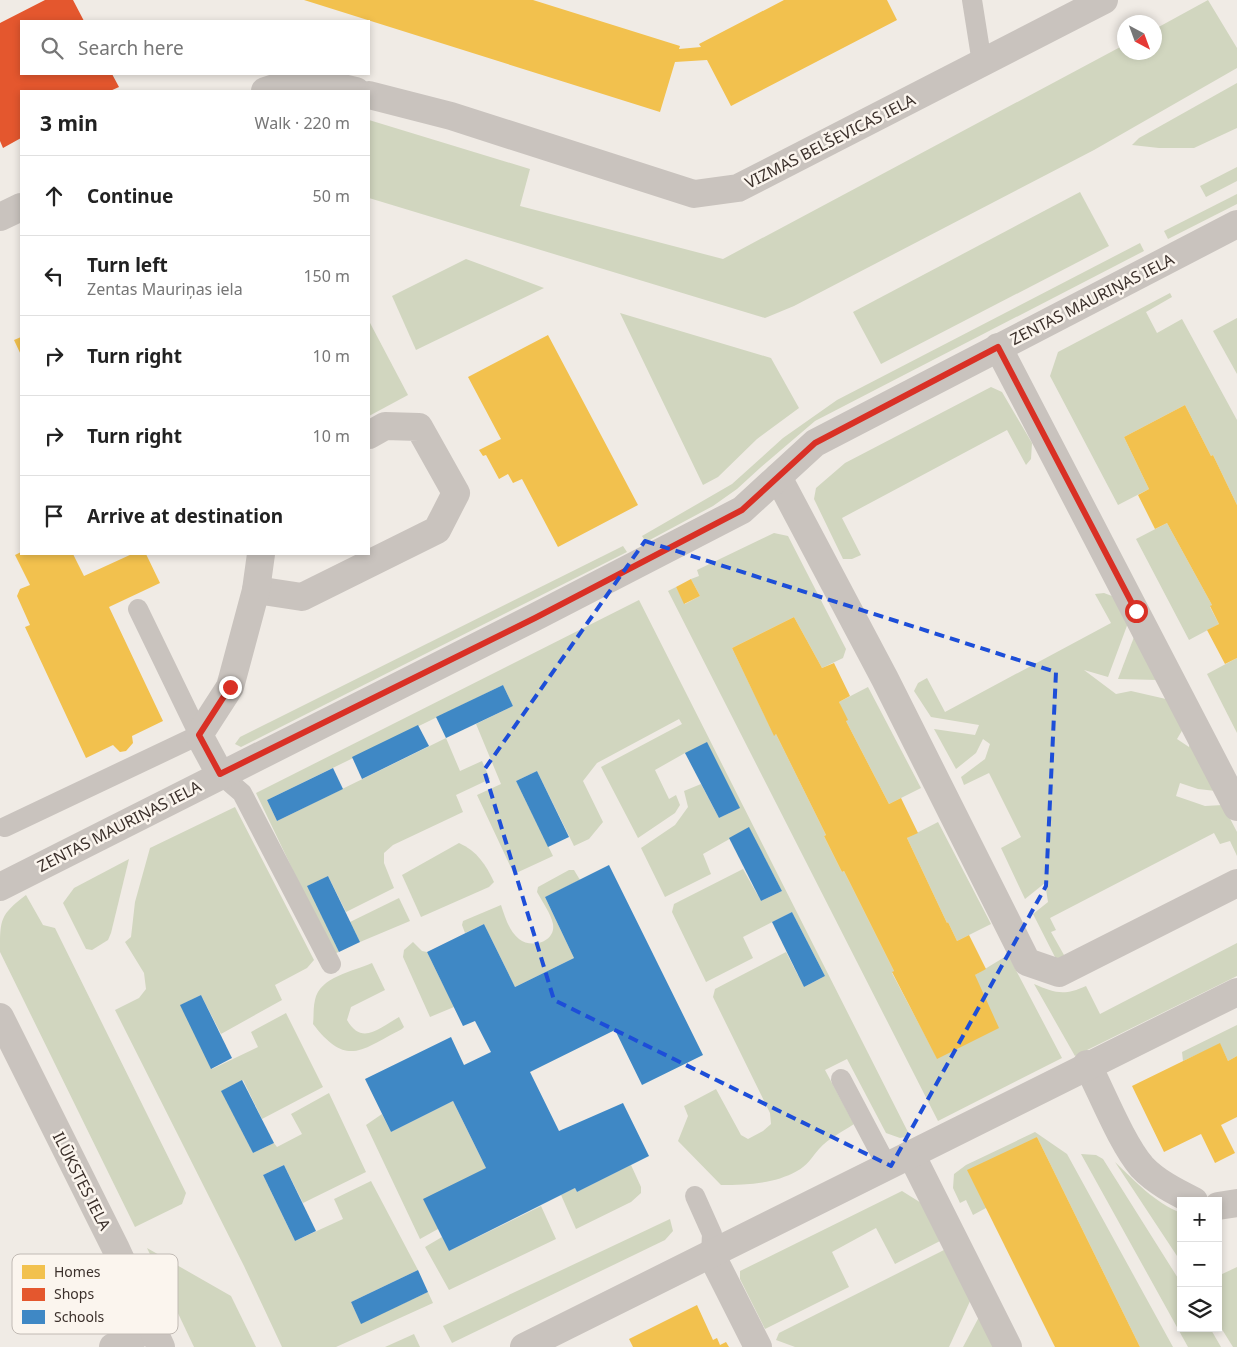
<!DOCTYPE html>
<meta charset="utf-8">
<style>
:root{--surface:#fff;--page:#f6f6f6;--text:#222;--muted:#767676;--line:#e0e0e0}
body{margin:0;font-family:"Noto Sans",sans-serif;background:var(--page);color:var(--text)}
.controls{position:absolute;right:15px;bottom:15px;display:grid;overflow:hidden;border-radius:0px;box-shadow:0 2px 8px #0003}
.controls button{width:45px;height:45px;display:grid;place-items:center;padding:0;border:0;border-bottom:1px solid var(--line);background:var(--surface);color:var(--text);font:25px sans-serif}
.compass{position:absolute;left:1117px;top:15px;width:45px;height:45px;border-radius:50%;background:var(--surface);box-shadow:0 2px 8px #0003;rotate:139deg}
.stop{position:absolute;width:15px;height:15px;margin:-11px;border:4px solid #d93025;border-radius:50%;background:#fff}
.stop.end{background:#d93025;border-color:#fff;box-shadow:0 1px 5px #0008}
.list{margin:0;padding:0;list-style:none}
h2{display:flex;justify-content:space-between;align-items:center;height:65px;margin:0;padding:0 20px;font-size:21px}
h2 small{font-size:16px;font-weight:400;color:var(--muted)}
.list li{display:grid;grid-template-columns:32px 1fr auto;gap:15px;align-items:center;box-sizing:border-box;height:80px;padding:0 20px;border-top:1px solid var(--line)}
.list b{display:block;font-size:19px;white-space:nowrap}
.list p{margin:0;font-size:16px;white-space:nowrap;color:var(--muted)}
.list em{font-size:16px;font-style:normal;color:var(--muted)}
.icon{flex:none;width:28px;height:28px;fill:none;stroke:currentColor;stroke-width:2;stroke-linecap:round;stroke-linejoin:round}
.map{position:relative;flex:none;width:1237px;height:1347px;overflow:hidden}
.search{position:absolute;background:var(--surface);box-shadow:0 2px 8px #0003;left:20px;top:20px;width:350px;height:55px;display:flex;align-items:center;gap:12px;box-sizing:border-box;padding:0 18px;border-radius:0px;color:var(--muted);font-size:19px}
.panel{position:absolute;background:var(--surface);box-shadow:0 2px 8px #0003;left:20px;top:90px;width:350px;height:465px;border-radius:0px}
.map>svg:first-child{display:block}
</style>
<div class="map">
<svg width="1237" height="1347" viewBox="0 0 1237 1347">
<rect width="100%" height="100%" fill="#f0ebe5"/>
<!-- green -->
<g fill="#d1d6bf">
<path d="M 1208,0 L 1237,48 L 1237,68 L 1094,150 L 794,306 L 765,318 L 369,198 L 369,120 L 530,169 L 520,206 L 723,259 L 1124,45 L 1124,52 L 1154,52 L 1155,29 Z"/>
<path d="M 1237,83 L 1237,128 L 1194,148 L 1159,148 L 1132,145 L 1139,138 Z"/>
<path d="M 1237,167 L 1237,181 L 1206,197 L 1200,186 Z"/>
<path d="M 1080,192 L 1109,246 L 881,364 L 853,312 Z"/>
<path d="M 1237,194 L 1237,204 L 1168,239 L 1164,231 Z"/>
<path d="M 1140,243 L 1144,251 L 815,421 L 760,468 L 737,489 L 713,506 L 646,542 L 642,536 L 732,484 L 783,438 L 837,400 Z"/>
<path d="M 466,259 L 544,288 L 416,350 L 392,296 Z"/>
<path d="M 1170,293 L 1172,297 L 1146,312 L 1157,333 L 1182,319 L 1237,420 L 1237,505 L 1213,455 L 1211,456 L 1185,405 L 1124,437 L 1149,489 L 1118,505 L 1050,376 L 1058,352 Z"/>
<path d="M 620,313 L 771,358 L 799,408 L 757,439 L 718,477 L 703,485 Z"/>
<path d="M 1237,318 L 1237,374 L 1213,331 Z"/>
<path d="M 369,321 L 408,395 L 369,416 Z"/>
<path d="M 991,387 L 1002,392 L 1032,443 L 1031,459 L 1026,465 L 1007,430 L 842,518 L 861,555 L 852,559 L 843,559 L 814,499 L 816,488 L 845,463 Z"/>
<path d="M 1167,523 L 1212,605 L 1210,607 L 1219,624 L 1189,640 L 1136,539 Z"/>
<path d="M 774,533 L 788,536 L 846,649 L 843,658 L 822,668 L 794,617 L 732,648 L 774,735 L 776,734 L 826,835 L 824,836 L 842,872 L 844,871 L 894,971 L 892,973 L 937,1058 L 975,975 L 1008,955 L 1062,1058 L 938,1121 L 668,591 L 676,587 L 685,604 L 700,596 L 691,579 L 699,576 L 697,570 Z"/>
<path d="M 623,546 L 627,552 L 241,747 L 235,744 L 240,737 Z"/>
<path d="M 1104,593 L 1112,596 L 1128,623 L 1108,677 L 1084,670 L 1116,694 L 1131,691 L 1166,699 L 1183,729 L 1177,739 L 1189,747 L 1190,740 L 1216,791 L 1198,789 L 1180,783 L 1176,796 L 1205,806 L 1223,805 L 1237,832 L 1237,856 L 1230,841 L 1220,844 L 1214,833 L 1050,918 L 1056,930 L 1051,932 L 1064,955 L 1061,960 L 1057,961 L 1033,914 L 1048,902 L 1045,883 L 1025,899 L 1001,848 L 1021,837 L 989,773 L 964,785 L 961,777 L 985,759 L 990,744 L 983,739 L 976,753 L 956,769 L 934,729 L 975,735 L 979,725 L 931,717 L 914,691 L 918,683 L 927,678 L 945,712 L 1111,623 L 1095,594 Z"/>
<path d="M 639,600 L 910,1136 L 900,1138 L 886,1133 L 847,1059 L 825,1070 L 854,1124 C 842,1132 829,1138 819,1149 C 812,1157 807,1166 797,1171 C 774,1184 747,1185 721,1185 L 678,1141 L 688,1116 L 684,1106 L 716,1089 L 741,1135 L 748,1139 L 763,1131 L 771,1124 L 770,1113 L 713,997 L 715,989 L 786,952 L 804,987 L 825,976 L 792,912 L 743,937 L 753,958 L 706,982 L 672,912 L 674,904 L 743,869 L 761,901 L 782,891 L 749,828 L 703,854 L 711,874 L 665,897 L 641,848 L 675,825 L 688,807 L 684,791 L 701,784 L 719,818 L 739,808 L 685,753 L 655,770 L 669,799 L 676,795 L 680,805 L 675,813 L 638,838 L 601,767 L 682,724 L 679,719 L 597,763 L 583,781 L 603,822 L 589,839 L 574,846 L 537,771 L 516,781 L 553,856 L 514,874 L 477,795 L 501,784 L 476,724 L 513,706 L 503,685 L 267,800 L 277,821 L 446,738 L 460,771 L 482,761 L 490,779 L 456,795 L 463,812 L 393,845 L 384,853 L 384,863 L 394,888 L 346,912 L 328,876 L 308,886 L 339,952 L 333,954 L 256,793 Z"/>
<path d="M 1134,637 L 1158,680 L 1118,679 Z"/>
<path d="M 1237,658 L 1237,733 L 1207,674 Z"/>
<path d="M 868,687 L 921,788 L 889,804 L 846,721 L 839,702 Z"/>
<path d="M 235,807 L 314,960 L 307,968 L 275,985 L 282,1000 L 221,1034 L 201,995 L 181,1005 L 212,1069 L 258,1047 L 251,1032 L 286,1013 L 323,1087 L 262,1119 L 243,1080 L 222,1091 L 253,1153 L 274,1143 L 277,1147 L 302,1134 L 291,1114 L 329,1093 L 366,1172 L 303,1203 L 284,1165 L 263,1175 L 295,1241 L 343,1219 L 334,1199 L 371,1181 L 418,1270 L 351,1302 L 361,1323 L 428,1292 L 433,1303 L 336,1347 L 282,1347 L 244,1266 L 115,1010 L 139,998 L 146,989 L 144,973 L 125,942 L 131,937 L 135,902 L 150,848 Z"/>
<path d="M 938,822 L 991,924 L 957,941 L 948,922 L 947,923 L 907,838 Z"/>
<path d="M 459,843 C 477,851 486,865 494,882 L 489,887 L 421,917 L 402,875 Z"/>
<path d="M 129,859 L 111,933 L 108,940 L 92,950 L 86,949 L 63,903 L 74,888 Z"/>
<path d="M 569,870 L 574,870 L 580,880 L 545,897 L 574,958 L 515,987 L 484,924 L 465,933 L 462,925 L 463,921 L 501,905 C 505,917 509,931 519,939 C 531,949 556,942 553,924 C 551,914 542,901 537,892 L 538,887 Z"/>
<path d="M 26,895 L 43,925 L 55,928 L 186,1193 L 182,1204 L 135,1227 L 0,952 C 0,919 0,915 26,895 Z"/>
<path d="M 399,898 L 410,921 L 360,942 L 350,922 Z"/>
<path d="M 413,942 L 422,951 L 427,952 L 454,1007 L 430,1017 L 403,957 L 404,950 Z"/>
<path d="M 1237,943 L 1237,976 L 1075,1056 L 1034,984 C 1055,993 1064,996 1086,986 L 1100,1014 Z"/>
<path d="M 372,963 L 385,990 L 351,1007 L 347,1020 C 362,1046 379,1028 399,1017 L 404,1027 L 402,1029 C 361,1050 347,1068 313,1024 C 314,1016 313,1008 315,1000 C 319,977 354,971 372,963 Z"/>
<path d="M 1237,1025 L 1237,1056 L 1228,1061 L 1220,1044 L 1183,1061 L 1182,1052 Z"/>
<path d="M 453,1101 L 486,1168 L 438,1229 L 420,1239 L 366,1125 L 382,1114 L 391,1132 Z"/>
<path d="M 1035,1132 L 1067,1154 L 1173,1347 L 1140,1347 L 1037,1137 L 986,1208 L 973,1215 L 966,1200 L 960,1203 L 953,1188 L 954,1174 L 966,1165 Z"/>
<path d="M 1081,1154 L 1096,1155 L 1103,1159 L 1181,1283 L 1181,1328 L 1210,1328 L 1221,1347 L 1188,1347 Z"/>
<path d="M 1115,1162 C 1136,1182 1154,1202 1181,1213 L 1181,1258 L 1179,1259 Z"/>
<path d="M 631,1165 L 641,1187 L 641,1193 L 631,1202 L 576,1229 L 561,1195 L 575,1188 L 577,1192 Z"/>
<path d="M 902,1191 L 926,1206 L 942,1240 L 895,1264 L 876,1228 L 832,1252 L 849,1287 L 765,1329 L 740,1279 L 740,1271 Z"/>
<path d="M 541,1206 L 556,1239 L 449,1290 L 425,1247 L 442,1237 L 449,1251 Z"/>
<path d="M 670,1219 L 673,1231 L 665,1240 L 452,1343 L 443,1326 Z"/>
<path d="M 147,1248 L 231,1296 L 256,1347 L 194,1347 Z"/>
<path d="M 946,1249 L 971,1299 L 949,1347 L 795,1347 L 776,1340 L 779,1333 Z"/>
<path d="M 1237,1267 L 1237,1347 L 1233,1347 L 1218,1323 L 1218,1276 Z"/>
<path d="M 979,1317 L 994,1347 L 963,1347 Z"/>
<path d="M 414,1334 L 420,1347 L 385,1347 Z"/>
</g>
<!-- homes -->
<g fill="#f2c14e">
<path d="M 304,0 L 533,0 L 680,46 L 679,49 L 701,47 L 699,44 L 784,0 L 887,0 L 897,20 L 731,106 L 707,60 L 675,62 L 660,112 Z"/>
<path d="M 548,335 L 638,505 L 558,547 L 522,479 L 513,483 L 508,474 L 499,479 L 486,455 L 483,456 L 479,450 L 501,439 L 468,377 Z"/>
<path d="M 21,337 L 21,355 L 14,340 Z"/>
<path d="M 1185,405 L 1211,456 L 1213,455 L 1237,505 L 1237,658 L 1225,664 L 1207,630 L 1219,624 L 1210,606 L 1212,605 L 1167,523 L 1155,529 L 1138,495 L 1149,489 L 1124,437 Z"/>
<path d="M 21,552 L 21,554 L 73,554 L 84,576 L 132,554 L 146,554 L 160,583 L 109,607 L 163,721 L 132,736 L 133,743 L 126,751 L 120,752 L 113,745 L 86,758 L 25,627 L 30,625 L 17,596 L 20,589 L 30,585 L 15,555 Z"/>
<path d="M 691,579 L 700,596 L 684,604 L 676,587 Z"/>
<path d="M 794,617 L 822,668 L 834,663 L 850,696 L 839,702 L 848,720 L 846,721 L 889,804 L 901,798 L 918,833 L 907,838 L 947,923 L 948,922 L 957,941 L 969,935 L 986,969 L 975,975 L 999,1028 L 937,1059 L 892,972 L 894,971 L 844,871 L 842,872 L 824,836 L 826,835 L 776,734 L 774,736 L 732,648 Z"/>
<path d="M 1220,1043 L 1228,1061 L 1237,1056 L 1237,1117 L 1221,1125 L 1235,1153 L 1215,1163 L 1201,1134 L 1164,1152 L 1132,1086 Z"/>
<path d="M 1037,1137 L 1140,1347 L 1055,1347 L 967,1170 Z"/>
<path d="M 697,1305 L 713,1340 L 717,1338 L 720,1345 L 726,1342 L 729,1347 L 633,1347 L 629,1339 Z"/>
</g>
<!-- shops -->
<path fill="#e4572e" d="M 45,0 L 73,0 L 84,21 L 21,21 L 21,74 L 112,74 L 119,87 L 110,91 L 21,91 L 21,138 L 3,148 L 0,141 L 0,23 Z"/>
<!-- schools -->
<g fill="#3f88c5">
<path d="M 503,685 L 513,706 L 446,738 L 436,717 Z"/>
<path d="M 418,725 L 429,746 L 362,779 L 352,757 Z"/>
<path d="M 707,742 L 740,808 L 719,818 L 685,753 Z"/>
<path d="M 333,768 L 343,789 L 277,821 L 267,800 Z"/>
<path d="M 537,771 L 569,837 L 548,847 L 516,781 Z"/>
<path d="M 749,827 L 782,891 L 761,901 L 729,838 Z"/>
<path d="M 609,865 L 703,1055 L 642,1085 L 615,1030 L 530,1072 L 559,1131 L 623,1103 L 649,1156 L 577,1192 L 575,1188 L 449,1251 L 423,1199 L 486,1168 L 453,1101 L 391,1132 L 365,1079 L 451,1037 L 464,1065 L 491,1052 L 475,1021 L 463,1026 L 427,952 L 484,924 L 515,987 L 574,958 L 545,897 Z"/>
<path d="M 328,876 L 360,942 L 339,952 L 307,886 Z"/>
<path d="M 792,912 L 825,976 L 804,987 L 772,922 Z"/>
<path d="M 201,995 L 232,1058 L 211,1069 L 180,1005 Z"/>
<path d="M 242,1080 L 274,1143 L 253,1153 L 221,1091 Z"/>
<path d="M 284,1165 L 316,1231 L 295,1241 L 263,1175 Z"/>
<path d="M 418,1270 L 428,1292 L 361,1324 L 351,1302 Z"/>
</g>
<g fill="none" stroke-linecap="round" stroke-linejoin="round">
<!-- service -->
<g stroke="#c9c3be" stroke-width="20">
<path d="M 972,0 L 982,63"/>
<path d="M 220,774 L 242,793 L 331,964"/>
<path d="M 5,827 L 199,735 L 138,609"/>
<path d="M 841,1079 L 887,1166"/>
<path d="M 695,1196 L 712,1234 L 711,1254"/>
</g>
<!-- minor -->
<g stroke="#c9c3be" stroke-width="28">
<path d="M 265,91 C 296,79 324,83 356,91"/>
<path d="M 369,95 L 451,116 L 694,194 L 738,188 L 1104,0"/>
<path d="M 0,217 L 21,207"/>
<path d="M 998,347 L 1237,807"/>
<path d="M 778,477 L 885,679 L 1027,962 L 1059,973 L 1237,883"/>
<path d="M 256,590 L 302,597 L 437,530 L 456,493 L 419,427 L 385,426 L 369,435"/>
<path d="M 220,774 L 199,735 L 230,687 L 256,590 L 261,554"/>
<path d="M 0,887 L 535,617 L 742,510 L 815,443 L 1237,224"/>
<path d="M 1087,1064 C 1102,1093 1122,1144 1142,1167 C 1156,1182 1176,1192 1194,1201"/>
<path d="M 911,1154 L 1008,1347"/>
<path d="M 1218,1206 L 1237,1203"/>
<path d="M 711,1254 L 758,1347"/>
<path d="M 113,1347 L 152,1327"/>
<path d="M 524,1347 L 1237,992"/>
</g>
<!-- tertiary -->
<path stroke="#c9c3be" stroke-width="28" d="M 0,1017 L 116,1249 L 161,1347"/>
</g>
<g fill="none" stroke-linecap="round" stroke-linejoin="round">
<!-- route -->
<path stroke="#d93025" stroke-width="6" d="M 230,687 L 199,735 L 220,774 L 535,618 L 742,510 L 815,443 L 998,347 L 1136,611"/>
</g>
<!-- marked area -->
<path fill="none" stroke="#1d4ed8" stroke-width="4" stroke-dasharray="10 6" stroke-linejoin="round" d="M 645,541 L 1056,672 L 1046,886 L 891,1166 L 554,1000 L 484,770 Z"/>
<g text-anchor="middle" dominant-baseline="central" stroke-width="5" stroke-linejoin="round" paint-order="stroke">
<!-- street labels -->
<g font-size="16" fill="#3b302b" stroke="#fbf5ee">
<text transform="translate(830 141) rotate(-27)">VIZMAS BELŠEVICAS IELA</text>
<text transform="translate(1092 299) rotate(-27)">ZENTAS MAURIŅAS IELA</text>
<text transform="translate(119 826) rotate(-27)">ZENTAS MAURIŅAS IELA</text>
<text transform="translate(82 1181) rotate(63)">ILŪKSTES IELA</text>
</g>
</g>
<!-- legend -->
<rect x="12" y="1254" width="166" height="80" rx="8" fill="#fbf5ee" stroke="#c1bab4" stroke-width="1"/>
<rect x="22" y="1265" width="23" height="14" fill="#f2c14e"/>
<rect x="22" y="1288" width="23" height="13" fill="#e4572e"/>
<rect x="22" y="1310" width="23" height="14" fill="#3f88c5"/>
<g font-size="14" fill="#3b302b">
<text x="54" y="1277">Homes</text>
<text x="54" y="1299">Shops</text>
<text x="54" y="1322">Schools</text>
</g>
</svg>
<div class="controls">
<button>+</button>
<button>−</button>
<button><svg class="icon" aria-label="layers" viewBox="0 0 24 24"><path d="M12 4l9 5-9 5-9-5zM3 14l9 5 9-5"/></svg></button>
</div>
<svg class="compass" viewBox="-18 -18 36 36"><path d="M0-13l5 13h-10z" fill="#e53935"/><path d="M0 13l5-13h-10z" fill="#767676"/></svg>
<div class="stop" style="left:1136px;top:611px"></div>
<div class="stop end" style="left:230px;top:687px"></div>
<div class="search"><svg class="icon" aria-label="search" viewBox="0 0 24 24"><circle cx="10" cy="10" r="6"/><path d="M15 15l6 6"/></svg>Search here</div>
<section class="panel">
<h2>3 min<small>Walk · 220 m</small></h2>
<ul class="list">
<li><svg class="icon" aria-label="ahead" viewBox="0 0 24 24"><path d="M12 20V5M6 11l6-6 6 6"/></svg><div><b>Continue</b></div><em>50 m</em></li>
<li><svg class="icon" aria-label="left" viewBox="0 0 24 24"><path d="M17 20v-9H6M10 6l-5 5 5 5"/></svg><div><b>Turn left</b><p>Zentas Mauriņas iela</p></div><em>150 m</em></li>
<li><svg class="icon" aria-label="right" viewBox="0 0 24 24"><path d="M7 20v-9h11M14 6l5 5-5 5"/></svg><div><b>Turn right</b></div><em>10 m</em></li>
<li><svg class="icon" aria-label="right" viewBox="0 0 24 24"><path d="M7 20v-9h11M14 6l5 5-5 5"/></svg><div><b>Turn right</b></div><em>10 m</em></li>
<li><svg class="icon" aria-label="arrive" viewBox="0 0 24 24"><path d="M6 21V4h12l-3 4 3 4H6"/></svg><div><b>Arrive at destination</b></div></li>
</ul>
</section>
</div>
